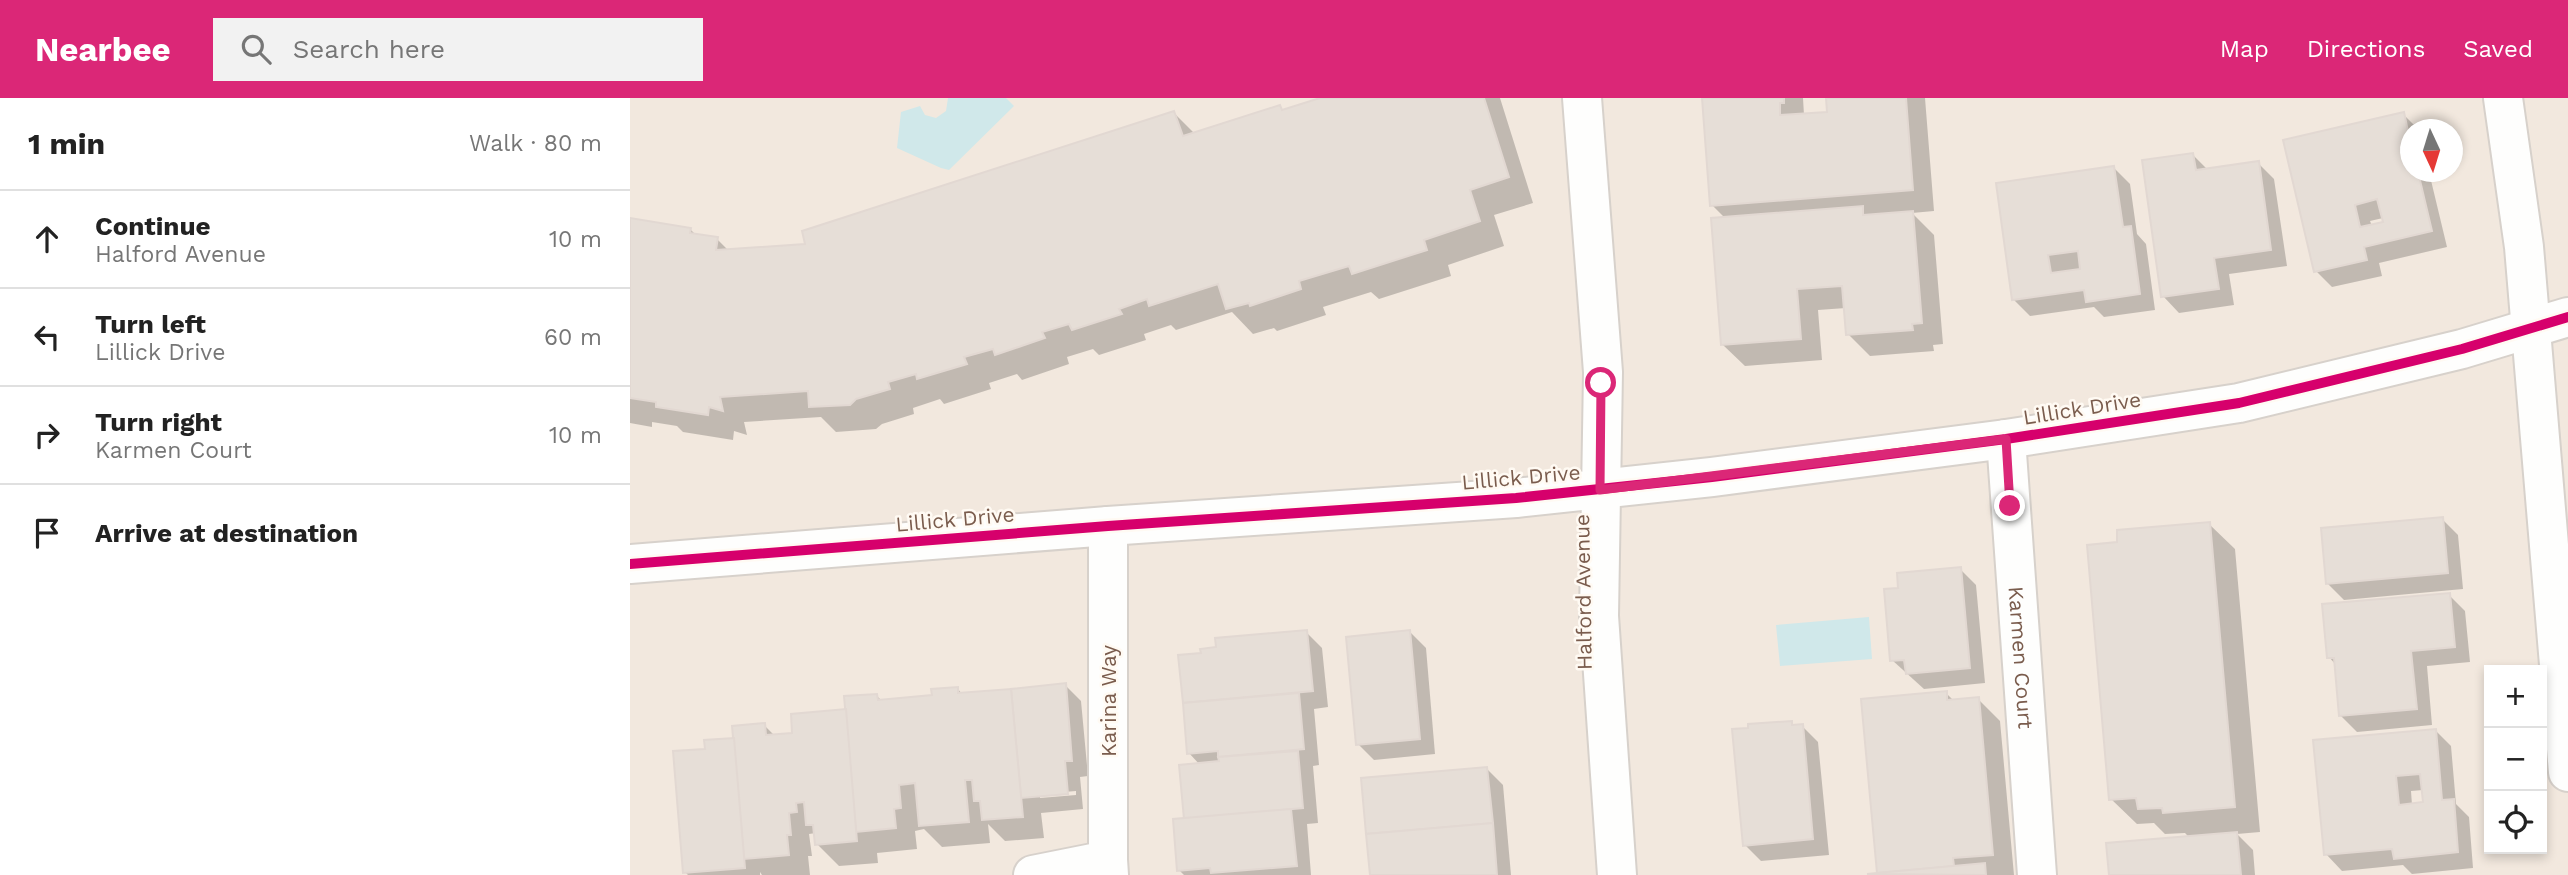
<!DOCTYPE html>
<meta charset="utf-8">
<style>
:root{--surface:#fff;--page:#f2f2f2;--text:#222;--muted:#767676;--line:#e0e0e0;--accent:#db2777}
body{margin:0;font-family:"Work Sans",sans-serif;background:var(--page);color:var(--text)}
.controls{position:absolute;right:21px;bottom:21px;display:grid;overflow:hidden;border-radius:0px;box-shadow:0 4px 10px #0003}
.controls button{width:63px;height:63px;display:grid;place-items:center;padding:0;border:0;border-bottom:2px solid var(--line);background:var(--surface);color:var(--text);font:35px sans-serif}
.compass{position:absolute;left:1770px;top:21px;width:63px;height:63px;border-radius:50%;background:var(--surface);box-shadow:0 4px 10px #0003;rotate:176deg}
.stop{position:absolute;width:21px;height:21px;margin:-16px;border:5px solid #db2777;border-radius:50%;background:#fff}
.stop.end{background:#db2777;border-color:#fff;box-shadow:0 2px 7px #0008}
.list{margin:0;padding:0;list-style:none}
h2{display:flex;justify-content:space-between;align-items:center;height:91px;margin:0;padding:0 28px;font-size:30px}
h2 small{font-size:23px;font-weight:400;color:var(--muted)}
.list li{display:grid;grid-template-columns:46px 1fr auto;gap:21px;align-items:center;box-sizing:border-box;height:98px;padding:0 28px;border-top:2px solid var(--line)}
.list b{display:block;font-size:26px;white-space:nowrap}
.list p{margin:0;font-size:23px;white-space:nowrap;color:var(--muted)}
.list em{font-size:23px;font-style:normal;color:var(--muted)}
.icon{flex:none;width:38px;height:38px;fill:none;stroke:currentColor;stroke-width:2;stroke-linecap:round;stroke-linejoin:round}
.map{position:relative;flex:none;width:1938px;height:777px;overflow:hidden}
header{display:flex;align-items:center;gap:42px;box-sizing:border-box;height:98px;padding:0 35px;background:var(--accent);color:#fff}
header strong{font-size:33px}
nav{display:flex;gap:38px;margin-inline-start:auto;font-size:24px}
.search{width:490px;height:63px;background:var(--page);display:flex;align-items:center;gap:18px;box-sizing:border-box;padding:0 24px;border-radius:0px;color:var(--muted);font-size:26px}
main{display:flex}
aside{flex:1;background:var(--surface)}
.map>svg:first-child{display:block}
</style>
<header>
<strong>Nearbee</strong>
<div class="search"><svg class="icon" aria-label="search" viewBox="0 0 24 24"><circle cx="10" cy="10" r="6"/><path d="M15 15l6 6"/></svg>Search here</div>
<nav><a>Map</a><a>Directions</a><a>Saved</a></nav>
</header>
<main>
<aside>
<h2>1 min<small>Walk · 80 m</small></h2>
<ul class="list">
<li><svg class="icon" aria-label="ahead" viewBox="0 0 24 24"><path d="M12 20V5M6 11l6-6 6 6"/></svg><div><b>Continue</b><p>Halford Avenue</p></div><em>10 m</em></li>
<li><svg class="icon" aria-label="left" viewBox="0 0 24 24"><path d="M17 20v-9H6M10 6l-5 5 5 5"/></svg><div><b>Turn left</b><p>Lillick Drive</p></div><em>60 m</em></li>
<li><svg class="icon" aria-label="right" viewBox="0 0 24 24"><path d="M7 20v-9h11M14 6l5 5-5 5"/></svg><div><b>Turn right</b><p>Karmen Court</p></div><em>10 m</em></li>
<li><svg class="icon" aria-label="arrive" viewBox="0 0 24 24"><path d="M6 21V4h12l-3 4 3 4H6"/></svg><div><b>Arrive at destination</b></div></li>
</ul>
</aside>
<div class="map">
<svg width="1938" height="777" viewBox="0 0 1938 777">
<rect width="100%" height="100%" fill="#f9f5f0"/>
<!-- residential -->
<path fill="#f2e8de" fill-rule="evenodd" d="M 0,0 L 1938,0 L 1938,777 L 0,777 ZM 1780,32 L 1822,32 L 1822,74 L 1780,74 ZM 1859,572 L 1912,572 L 1912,751 L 1859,751 Z"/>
<!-- water -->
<g fill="#d0e8ea">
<path d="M 318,0 L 376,0 L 384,8 L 319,72 L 311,70 L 267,50 L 271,14 L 290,8 L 295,17 L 306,20 L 316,13 Z"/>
<path d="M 1239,519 L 1242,561 L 1150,568 L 1146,527 Z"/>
</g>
<!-- shadow -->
<g fill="#0003" fill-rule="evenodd">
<path d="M 695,0 L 870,0 L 903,105 L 864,117 L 874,148 L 818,167 L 821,178 L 749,201 L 741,194 L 693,209 L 696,217 L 647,233 L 644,230 L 623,236 L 602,214 L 546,232 L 541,227 L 514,236 L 516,242 L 469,257 L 463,251 L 437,259 L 439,266 L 392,282 L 387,276 L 359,285 L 361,291 L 314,306 L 310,301 L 283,310 L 284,316 L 252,326 L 246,331 L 206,334 L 191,319 L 114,324 L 117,337 L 104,333 L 103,342 L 53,334 L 47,328 L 22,324 L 22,329 L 0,325 L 0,122 L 60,131 L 67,138 L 87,141 L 99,153 L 177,147 L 544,15 L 565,36 L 650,9 L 654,13 Z"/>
<path d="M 1073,0 L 1173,0 L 1174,17 L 1199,15 L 1198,0 L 1295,0 L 1304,113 L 1282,115 L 1304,137 L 1313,246 L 1303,247 L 1304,253 L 1240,258 L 1218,236 L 1216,210 L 1188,212 L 1192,262 L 1115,268 L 1093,247 L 1096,121 L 1082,107 Z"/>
<path d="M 1773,16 L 1789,32 L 1780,32 L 1780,74 L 1799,74 L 1817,149 L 1749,165 L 1752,178 L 1702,189 L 1686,173 ZM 1753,120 L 1755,125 L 1742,128 L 1740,123 Z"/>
<path d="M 1563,57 L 1578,72 L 1628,65 L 1644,81 L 1657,168 L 1599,176 L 1604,207 L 1549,215 L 1533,198 Z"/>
<path d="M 1484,70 L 1500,86 L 1507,136 L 1516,146 L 1525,212 L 1474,219 L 1464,209 L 1400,218 L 1384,202 Z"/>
<path d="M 1812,421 L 1828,437 L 1833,491 L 1714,502 L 1698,486 Z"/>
<path d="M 1579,426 L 1605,451 L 1630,734 L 1607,736 L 1623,752 L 1625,777 L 1480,777 L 1560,740 L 1555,735 L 1535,736 L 1524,725 L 1507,726 L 1481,701 L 1489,445 Z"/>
<path d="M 1330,471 L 1346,487 L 1355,585 L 1294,591 L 1262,562 L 1270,492 Z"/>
<path d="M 1819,497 L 1835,513 L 1840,564 L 1797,568 L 1802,627 L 1727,634 L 1711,618 L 1706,567 L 1699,559 Z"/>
<path d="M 676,534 L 692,550 L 698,609 L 684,611 L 689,667 L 683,668 L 688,725 L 677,726 L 681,777 L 554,777 L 549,772 L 556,722 L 570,667 L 559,655 L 550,558 L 572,557 Z"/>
<path d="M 780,534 L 796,550 L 805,656 L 744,662 L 728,646 Z"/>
<path d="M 435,587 L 451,603 L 458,678 L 450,679 L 453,711 L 411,715 L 414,740 L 375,743 L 358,726 L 360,745 L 312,749 L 294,731 L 285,733 L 287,751 L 247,755 L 248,765 L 209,768 L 187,746 L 186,735 L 179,736 L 182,758 L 178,758 L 180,777 L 132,777 L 130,774 L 130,777 L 58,777 L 55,774 L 77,652 L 134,627 L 145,638 L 164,636 L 247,598 L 252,603 L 304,599 L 327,590 L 333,597 ZM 446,693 L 446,697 L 410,700 L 410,696 Z"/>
<path d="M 1316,595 L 1324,603 L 1348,601 L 1370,623 L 1384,777 L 1249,777 L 1233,603 Z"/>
<path d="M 1161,625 L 1165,629 L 1172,628 L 1188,644 L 1199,757 L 1131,763 L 1115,747 Z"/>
<path d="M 1805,632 L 1821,648 L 1826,706 L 1839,719 L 1843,770 L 1782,776 L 1773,767 L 1712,773 L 1696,756 ZM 1793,692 L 1795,706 L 1782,707 L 1781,693 Z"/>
<path d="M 857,671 L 873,687 L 881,777 L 742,777 Z"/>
</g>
<!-- building -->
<g fill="#e6ded7" stroke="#e2d8d2" stroke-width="2" fill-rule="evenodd">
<path d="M 690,0 L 854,0 L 879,79 L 840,92 L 850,123 L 794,142 L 797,152 L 722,176 L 719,168 L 669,183 L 671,191 L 620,208 L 619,205 L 596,211 L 588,186 L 519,208 L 517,201 L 489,211 L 492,216 L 442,232 L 439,226 L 412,234 L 415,240 L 365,257 L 363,251 L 334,259 L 337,266 L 287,281 L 286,276 L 258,284 L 260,291 L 226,301 L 220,307 L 179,309 L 178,293 L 90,299 L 93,313 L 79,309 L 78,317 L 26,309 L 26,304 L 0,300 L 0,120 L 61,130 L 60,135 L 88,139 L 86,152 L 175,146 L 172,133 L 544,13 L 553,38 L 650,7 L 652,12 Z"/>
<path d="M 1072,0 L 1154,0 L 1154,5 L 1150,5 L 1150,17 L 1197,14 L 1196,0 L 1276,0 L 1283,92 L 1080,108 Z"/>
<path d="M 1774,14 L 1780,43 L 1780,74 L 1788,74 L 1802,133 L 1734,149 L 1737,162 L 1684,174 L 1653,42 ZM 1747,101 L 1753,124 L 1730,129 L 1725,107 Z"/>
<path d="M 1563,55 L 1566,72 L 1629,63 L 1641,152 L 1584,160 L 1589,191 L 1531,199 L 1512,62 Z"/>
<path d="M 1484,68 L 1493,129 L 1501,128 L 1510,196 L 1456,204 L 1454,192 L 1382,202 L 1366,85 ZM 1448,153 L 1450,171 L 1421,175 L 1418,157 Z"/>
<path d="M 1233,108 L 1233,117 L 1283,113 L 1292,225 L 1282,226 L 1283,232 L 1216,237 L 1212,188 L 1167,191 L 1171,241 L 1091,247 L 1081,120 Z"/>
<path d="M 1813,419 L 1818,475 L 1696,486 L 1691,430 Z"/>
<path d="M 1580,424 L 1605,709 L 1533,715 L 1532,710 L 1508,711 L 1506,700 L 1479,702 L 1457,447 L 1487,444 L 1487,432 Z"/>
<path d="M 1331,469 L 1340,570 L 1276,576 L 1274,562 L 1260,563 L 1254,491 L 1268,490 L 1267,475 Z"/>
<path d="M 1820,495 L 1825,549 L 1781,553 L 1787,611 L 1709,618 L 1704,560 L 1697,560 L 1692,506 Z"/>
<path d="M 677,532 L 683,593 L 553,605 L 548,557 L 571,555 L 570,551 L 586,549 L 585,540 Z"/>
<path d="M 780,532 L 790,641 L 726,647 L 716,539 Z"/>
<path d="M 436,585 L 442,663 L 435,663 L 438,696 L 391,700 L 381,591 Z"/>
<path d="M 328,589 L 328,595 L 381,591 L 393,719 L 352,722 L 350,703 L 344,703 L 342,682 L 335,682 L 339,724 L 289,728 L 285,685 L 278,686 L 269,687 L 271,710 L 264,711 L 266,730 L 226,734 L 214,598 L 247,596 L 248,602 L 270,600 L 302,597 L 301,591 Z"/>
<path d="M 1317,593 L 1317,602 L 1349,599 L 1363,757 L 1323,760 L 1324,768 L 1247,775 L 1231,601 Z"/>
<path d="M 669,595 L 674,651 L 588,659 L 588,653 L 557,656 L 553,605 Z"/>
<path d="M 216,611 L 227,743 L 185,747 L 183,727 L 176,727 L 174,704 L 166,705 L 167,714 L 159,715 L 161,737 L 157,737 L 159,757 L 114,761 L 102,628 L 135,625 L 136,637 L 162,635 L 161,616 Z"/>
<path d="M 1162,623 L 1162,627 L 1173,626 L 1183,741 L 1113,748 L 1102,631 L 1118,630 L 1118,626 Z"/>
<path d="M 1806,631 L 1812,702 L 1824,701 L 1828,754 L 1764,761 L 1762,751 L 1694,757 L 1683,642 ZM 1790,676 L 1793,704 L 1769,707 L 1766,678 Z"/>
<path d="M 104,640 L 115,770 L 53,775 L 43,653 L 75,651 L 74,642 Z"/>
<path d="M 668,653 L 673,710 L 554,721 L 549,667 L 589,663 L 588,659 Z"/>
<path d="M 857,669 L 863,725 L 736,736 L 731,680 Z"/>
<path d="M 661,711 L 667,768 L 581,775 L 580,770 L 547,773 L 543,721 Z"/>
<path d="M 863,725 L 867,777 L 740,777 L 736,736 Z"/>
<path d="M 1607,734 L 1611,777 L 1479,777 L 1476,745 Z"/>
<path d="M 1355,765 L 1356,777 L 1237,776 L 1247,775 Z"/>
</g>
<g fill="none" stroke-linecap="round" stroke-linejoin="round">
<defs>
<g id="minor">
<path d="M 952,0 L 973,274 L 969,518 L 987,777"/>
<path d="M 1873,0 L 1894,149 L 1938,674"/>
<path id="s1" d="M 1376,341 L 1407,777"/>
<path d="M 478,428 L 478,762 L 479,777"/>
<path d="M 0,466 L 478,428 L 886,400 L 1082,379 L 1376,341 L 1609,305 L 1832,251 L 1938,219"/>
<path d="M 403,777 L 478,762"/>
</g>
</defs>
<!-- minor casing -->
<use href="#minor" stroke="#d7d1cb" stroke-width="42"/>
<!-- minor -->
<use href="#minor" stroke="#fefefd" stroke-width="38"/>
<defs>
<path id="cycleway" d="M 0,466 L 478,428 L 886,400 L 1082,379 L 1376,341 L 1609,305 L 1832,251 L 1938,219"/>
</defs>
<!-- cycleway casing -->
<use href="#cycleway" stroke="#fffaf3" stroke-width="15"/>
<!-- cycleway -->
<use href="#cycleway" stroke="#d6006c" stroke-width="10"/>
</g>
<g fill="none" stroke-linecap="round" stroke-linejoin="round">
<!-- route -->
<path stroke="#db2777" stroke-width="9" d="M 971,285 L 970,392 L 1376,341 L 1380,408"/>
</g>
<g text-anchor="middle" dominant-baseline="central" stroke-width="5" stroke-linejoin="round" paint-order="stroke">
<!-- street labels -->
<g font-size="21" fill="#7a5c4d" stroke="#fffaf3">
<text transform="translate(1452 310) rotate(-9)">Lillick Drive</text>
<text transform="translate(891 379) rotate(-5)">Lillick Drive</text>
<text transform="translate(325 421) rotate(-5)">Lillick Drive</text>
<text transform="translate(953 494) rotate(-91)">Halford Avenue</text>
<text stroke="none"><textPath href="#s1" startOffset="219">Karmen Court</textPath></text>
<text transform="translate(478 603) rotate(-90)">Karina Way</text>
</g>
</g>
</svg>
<div class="controls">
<button>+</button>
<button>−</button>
<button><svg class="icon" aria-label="locate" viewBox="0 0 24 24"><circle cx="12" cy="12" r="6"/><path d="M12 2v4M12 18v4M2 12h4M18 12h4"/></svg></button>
</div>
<svg class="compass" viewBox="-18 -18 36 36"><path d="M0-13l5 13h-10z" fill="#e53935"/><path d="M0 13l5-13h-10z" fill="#767676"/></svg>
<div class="stop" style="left:971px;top:285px"></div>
<div class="stop end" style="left:1380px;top:408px"></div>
</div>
</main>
